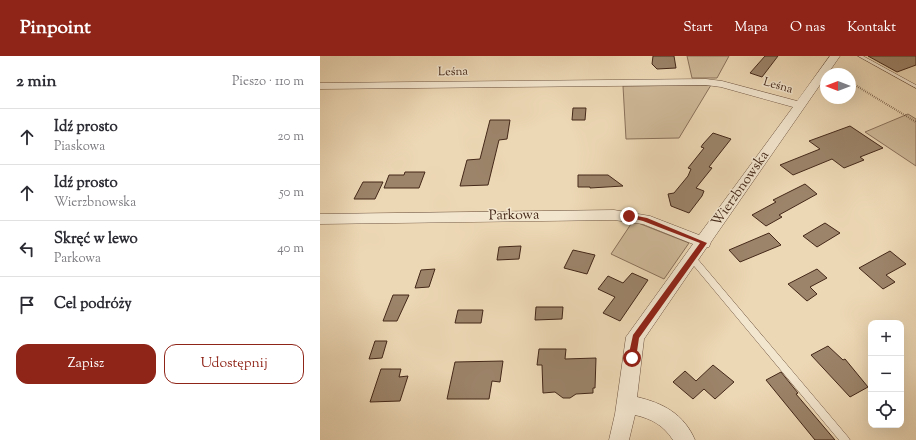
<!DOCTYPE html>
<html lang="pl">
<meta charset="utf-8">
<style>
:root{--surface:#fff;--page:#f7f7f7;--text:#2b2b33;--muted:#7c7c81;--line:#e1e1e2;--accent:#8f2418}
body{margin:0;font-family:"Sorts Mill Goudy",serif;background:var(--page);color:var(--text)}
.controls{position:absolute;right:12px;bottom:12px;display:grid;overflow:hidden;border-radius:8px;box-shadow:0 4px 16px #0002}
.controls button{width:36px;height:36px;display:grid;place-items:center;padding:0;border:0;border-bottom:1px solid var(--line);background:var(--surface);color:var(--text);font:20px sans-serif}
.compass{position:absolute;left:500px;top:12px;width:36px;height:36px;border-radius:50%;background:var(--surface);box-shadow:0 4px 16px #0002;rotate:270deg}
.stop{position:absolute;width:12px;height:12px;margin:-9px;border:3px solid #8f2418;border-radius:50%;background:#fff}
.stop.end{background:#8f2418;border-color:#fff;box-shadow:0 1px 4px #0008}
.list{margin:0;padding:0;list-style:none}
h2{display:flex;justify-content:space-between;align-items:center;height:52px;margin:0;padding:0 16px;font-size:17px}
h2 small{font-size:13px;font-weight:400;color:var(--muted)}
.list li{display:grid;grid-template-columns:26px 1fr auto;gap:12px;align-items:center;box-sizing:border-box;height:56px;padding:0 16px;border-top:1px solid var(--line)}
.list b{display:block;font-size:15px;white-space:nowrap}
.list p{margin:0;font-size:13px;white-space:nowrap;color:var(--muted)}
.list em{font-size:13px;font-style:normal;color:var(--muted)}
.actions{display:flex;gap:8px;padding:12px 16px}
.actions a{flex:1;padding:9px 0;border:1px solid var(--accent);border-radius:12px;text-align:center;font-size:14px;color:var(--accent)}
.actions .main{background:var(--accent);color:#fff}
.icon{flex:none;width:22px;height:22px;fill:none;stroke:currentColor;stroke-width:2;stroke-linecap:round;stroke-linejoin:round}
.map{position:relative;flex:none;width:596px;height:384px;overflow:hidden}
header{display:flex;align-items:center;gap:24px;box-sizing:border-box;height:56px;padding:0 20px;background:var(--accent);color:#fff}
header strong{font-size:19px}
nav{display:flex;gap:22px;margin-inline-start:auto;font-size:14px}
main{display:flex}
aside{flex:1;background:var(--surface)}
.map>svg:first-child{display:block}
</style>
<header>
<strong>Pinpoint</strong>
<nav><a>Start</a><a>Mapa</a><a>O nas</a><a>Kontakt</a></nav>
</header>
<main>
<aside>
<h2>2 min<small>Pieszo · 110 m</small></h2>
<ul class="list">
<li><svg class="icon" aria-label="ahead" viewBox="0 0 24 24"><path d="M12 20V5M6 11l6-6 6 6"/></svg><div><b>Idź prosto</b><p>Piaskowa</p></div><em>20 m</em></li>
<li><svg class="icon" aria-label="ahead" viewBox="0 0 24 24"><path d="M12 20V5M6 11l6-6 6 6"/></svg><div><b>Idź prosto</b><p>Wierzbnowska</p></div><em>50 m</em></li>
<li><svg class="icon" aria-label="left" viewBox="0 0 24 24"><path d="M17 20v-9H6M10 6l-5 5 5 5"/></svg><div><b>Skręć w lewo</b><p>Parkowa</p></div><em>40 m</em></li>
<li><svg class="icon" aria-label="arrive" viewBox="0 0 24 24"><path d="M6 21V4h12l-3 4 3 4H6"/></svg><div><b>Cel podróży</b></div></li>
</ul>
<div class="actions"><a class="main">Zapisz</a><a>Udostępnij</a></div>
</aside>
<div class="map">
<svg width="596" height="384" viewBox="0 0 596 384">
<rect width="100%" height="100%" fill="#edd8b5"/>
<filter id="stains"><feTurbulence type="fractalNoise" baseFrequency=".005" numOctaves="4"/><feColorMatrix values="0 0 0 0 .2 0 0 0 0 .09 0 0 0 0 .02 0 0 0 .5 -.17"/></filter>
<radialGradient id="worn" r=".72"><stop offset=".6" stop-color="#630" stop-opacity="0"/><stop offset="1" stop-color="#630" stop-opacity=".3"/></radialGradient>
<!-- green -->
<g fill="#d0ba9a" stroke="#8a715a">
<path d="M 367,0 L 409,0 L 397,22 L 372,22 Z"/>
<path d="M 391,29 L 359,82 L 306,83 L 303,30 Z"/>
<path d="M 588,58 L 596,63 L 596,110 L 545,76 Z"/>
<path d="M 313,165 L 369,187 L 344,223 L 291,198 Z"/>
</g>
<!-- building -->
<g fill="#9c846a" stroke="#442819">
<path d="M 333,0 L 354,0 L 356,12 L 337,13 L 332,8 Z"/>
<path d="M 445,0 L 458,0 L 442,21 L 430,17 Z"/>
<path d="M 548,0 L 596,0 L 596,9 L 577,16 Z"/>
<path d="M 253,52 L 266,52 L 265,64 L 252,64 Z"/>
<path d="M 170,64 L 190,64 L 187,83 L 179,84 L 168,129 L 140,130 L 147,104 L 160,103 Z"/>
<path d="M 530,70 L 563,92 L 540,101 L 544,104 L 524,112 L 512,103 L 473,119 L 460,109 L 500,93 L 489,85 Z"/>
<path d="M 393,77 L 411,83 L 389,111 L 392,112 L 376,132 L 384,135 L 382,140 L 369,157 L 351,150 L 348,138 L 354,137 L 368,120 L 371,113 L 368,112 L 384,92 L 381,91 L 383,88 Z"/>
<path d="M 85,116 L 105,116 L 99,132 L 64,132 L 69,119 L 84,119 Z"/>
<path d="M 258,119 L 288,119 L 303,130 L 270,132 L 270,131 L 258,131 Z"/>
<path d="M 43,126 L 63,126 L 55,143 L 34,143 Z"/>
<path d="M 485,128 L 497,138 L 459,159 L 462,161 L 446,170 L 432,159 L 456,146 L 453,144 Z"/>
<path d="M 505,167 L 520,177 L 497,191 L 483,180 Z"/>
<path d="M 449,177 L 461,189 L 420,206 L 409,194 Z"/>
<path d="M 201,190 L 199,203 L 177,204 L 179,191 Z"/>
<path d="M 253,194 L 275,199 L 267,218 L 244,212 Z"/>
<path d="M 570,195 L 586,208 L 566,219 L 575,226 L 563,233 L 539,212 Z"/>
<path d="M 115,213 L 109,231 L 95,232 L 101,214 Z"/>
<path d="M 497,213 L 507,222 L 490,231 L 497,238 L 487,245 L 468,228 Z"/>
<path d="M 312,217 L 328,224 L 300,265 L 283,257 L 295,241 L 278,233 L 288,220 L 303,227 Z"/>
<path d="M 73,239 L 89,239 L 77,265 L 63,265 Z"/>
<path d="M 216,251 L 243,251 L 242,263 L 215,264 Z"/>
<path d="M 138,254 L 163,254 L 161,267 L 135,267 Z"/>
<path d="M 55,285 L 67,285 L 62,302 L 49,303 Z"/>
<path d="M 508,290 L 523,304 L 525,303 L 548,331 L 530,341 L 491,299 Z"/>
<path d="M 219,293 L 246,293 L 245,303 L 276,302 L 275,332 L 273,332 L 273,337 L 256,338 L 250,342 L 243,342 L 235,336 L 223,337 L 222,309 L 217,309 Z"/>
<path d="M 183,305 L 180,326 L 172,325 L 169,343 L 127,343 L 135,306 Z"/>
<path d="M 393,309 L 414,326 L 395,343 L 384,333 L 373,343 L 353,326 L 365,315 L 376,325 Z"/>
<path d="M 61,313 L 81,313 L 79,321 L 88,320 L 80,345 L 50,346 Z"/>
<path d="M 461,316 L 478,337 L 476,338 L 515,384 L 495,384 L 446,324 Z"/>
</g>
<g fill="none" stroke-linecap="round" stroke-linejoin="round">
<defs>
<g id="lane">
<path d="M 538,0 L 543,0 L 596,29 L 596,32 Z"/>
<path d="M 372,199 L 375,200 L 528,381 L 530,384 L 519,384 L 369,204 L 368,202 L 369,200 Z"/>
</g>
<path id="street" d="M 510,0 L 520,0 L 391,186 L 389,191 L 387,191 L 324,283 L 317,341 C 343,347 364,358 375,384 L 353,384 C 343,369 332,363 315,359 L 309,384 L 289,384 L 295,358 L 306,281 L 373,188 L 323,168 L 294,164 L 0,168 L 0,158 L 294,154 L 330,160 L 379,179 L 473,51 L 401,31 L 386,29 L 0,33 L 0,27 L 386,23 L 402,25 L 477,45 Z"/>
</defs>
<!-- lane casing -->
<use href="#lane" stroke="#6e5440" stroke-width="1"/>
<!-- street casing -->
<use href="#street" stroke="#6e5440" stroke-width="1"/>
<!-- path -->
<path stroke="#442819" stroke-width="2" stroke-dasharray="0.5 1.5" stroke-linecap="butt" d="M 530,26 L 596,66"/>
<!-- lane -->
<use href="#lane" fill="#f3e6cf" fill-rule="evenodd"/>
<!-- street -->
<use href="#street" fill="#f3e6cf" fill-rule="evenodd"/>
</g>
<!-- route -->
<path fill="#8f2418" d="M 307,158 L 327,162 L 387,187 L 319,282 L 316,302 L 312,306 L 308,302 L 313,279 L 380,187 L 323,165 L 307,161 Z"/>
<g text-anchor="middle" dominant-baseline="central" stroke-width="3" stroke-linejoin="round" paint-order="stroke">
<!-- far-street labels -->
<g font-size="12" fill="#442819" stroke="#f3e6cf">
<text transform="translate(133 16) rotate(-1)">Leśna</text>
<text transform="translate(458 30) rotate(16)">Leśna</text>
</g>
<!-- street labels -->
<g font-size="14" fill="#442819" stroke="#f3e6cf">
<text transform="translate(421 133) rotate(-55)">Wierzbnowska</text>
<text transform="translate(194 160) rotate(-1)">Parkowa</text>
</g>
</g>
<rect width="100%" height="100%" filter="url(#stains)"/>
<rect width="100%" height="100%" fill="url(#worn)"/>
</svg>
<div class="controls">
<button>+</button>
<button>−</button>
<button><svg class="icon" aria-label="locate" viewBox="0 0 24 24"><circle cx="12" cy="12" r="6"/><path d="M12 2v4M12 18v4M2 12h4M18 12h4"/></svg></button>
</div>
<svg class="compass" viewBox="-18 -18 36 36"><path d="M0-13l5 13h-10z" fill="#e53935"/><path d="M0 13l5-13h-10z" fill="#7c7c81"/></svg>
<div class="stop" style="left:312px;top:302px"></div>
<div class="stop end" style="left:309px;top:160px"></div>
</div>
</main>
